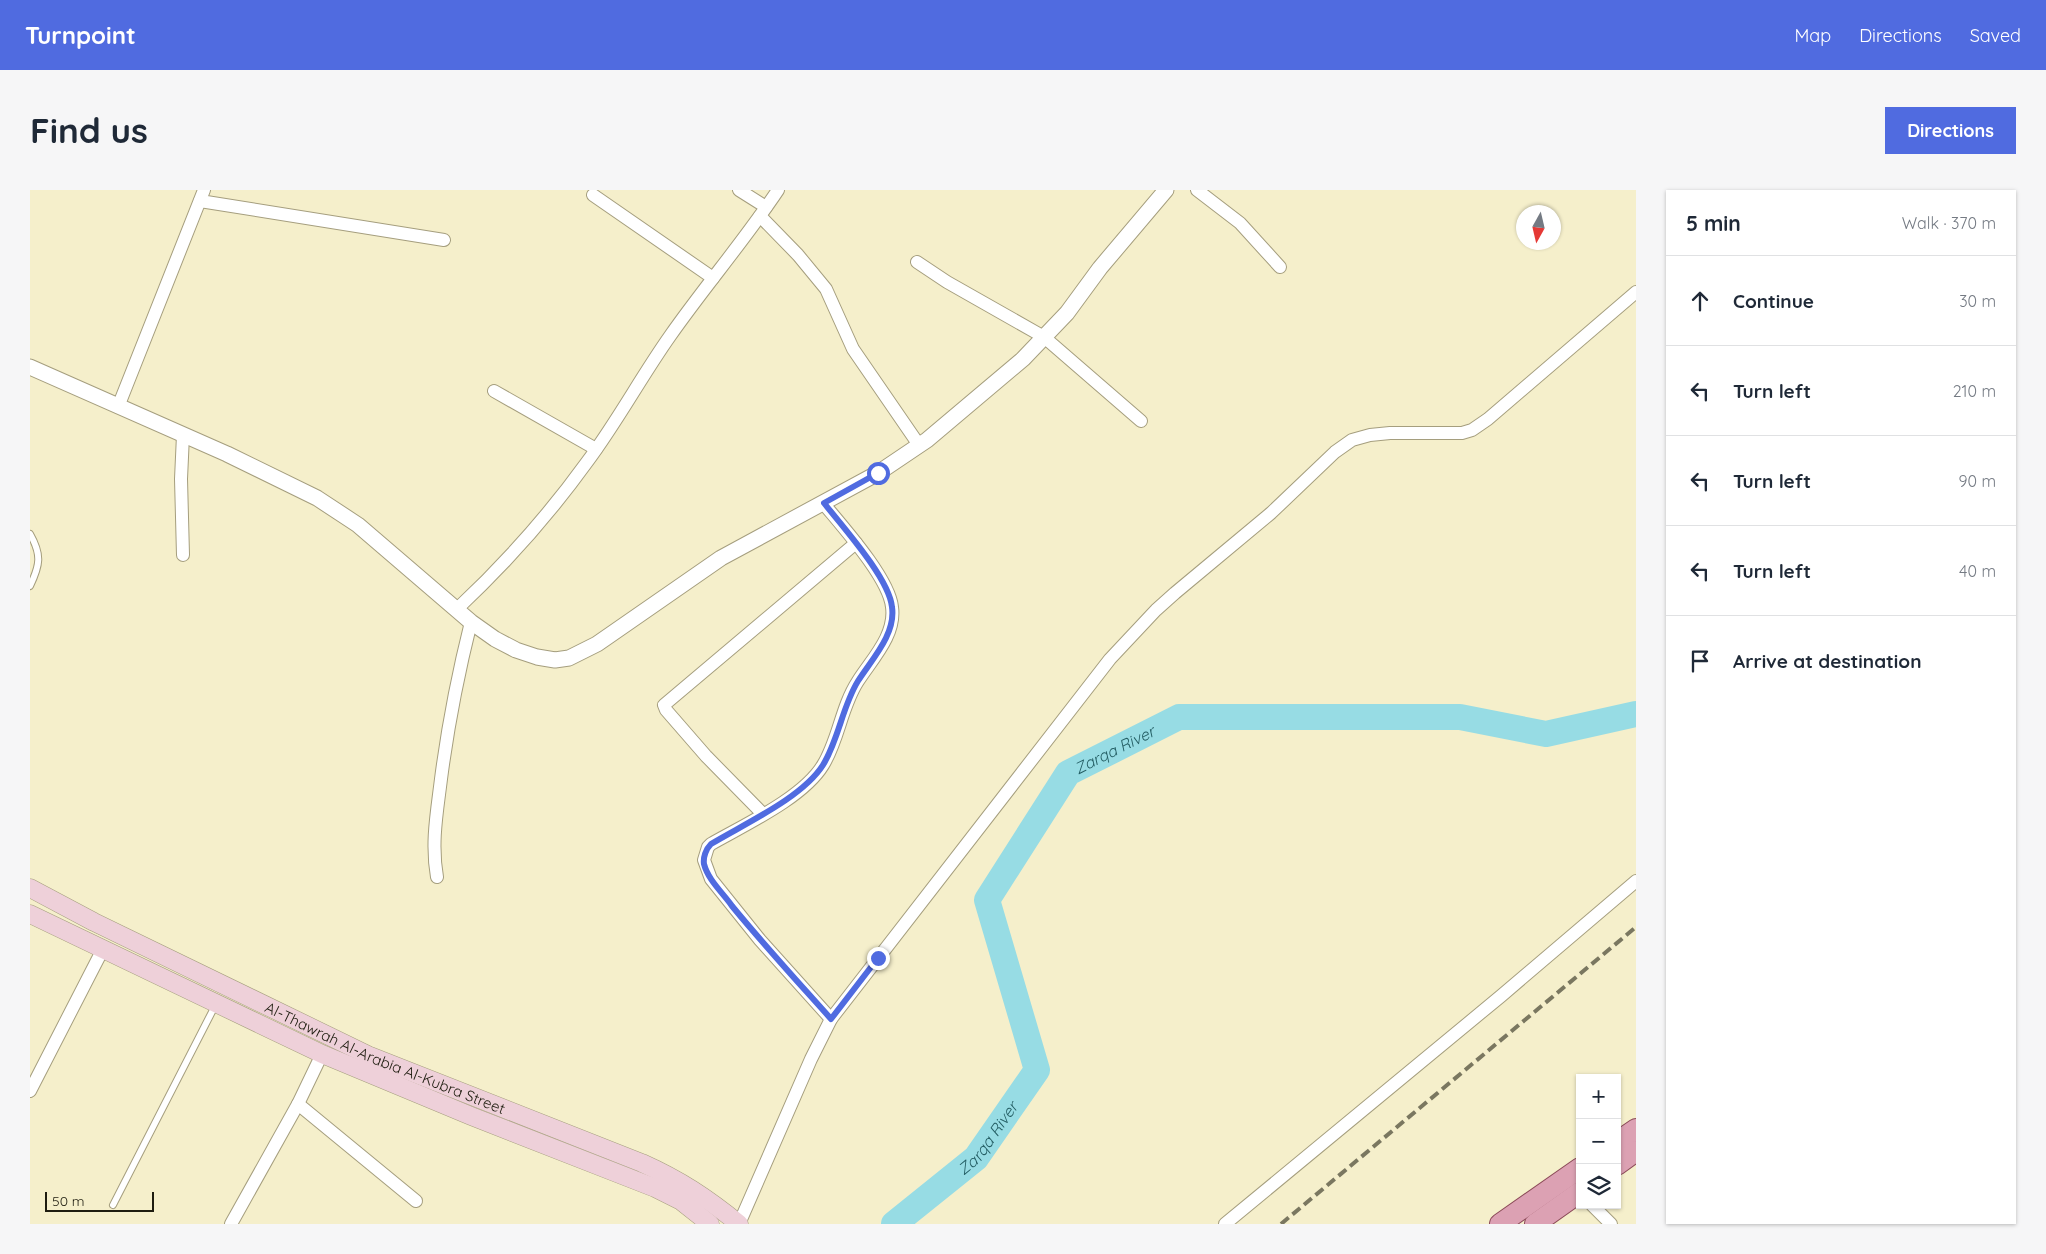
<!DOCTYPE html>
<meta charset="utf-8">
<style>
:root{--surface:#fff;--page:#f6f6f7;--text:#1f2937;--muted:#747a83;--line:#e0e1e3;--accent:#506be0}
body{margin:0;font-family:Quicksand,sans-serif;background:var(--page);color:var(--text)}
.controls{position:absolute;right:15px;bottom:15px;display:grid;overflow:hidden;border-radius:0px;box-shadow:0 1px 4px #0004}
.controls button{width:45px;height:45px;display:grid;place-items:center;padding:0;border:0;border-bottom:1px solid var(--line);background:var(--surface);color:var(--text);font:25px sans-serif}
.compass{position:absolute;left:1486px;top:15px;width:45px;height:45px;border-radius:50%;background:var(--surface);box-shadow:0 1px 4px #0004;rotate:188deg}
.scale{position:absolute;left:15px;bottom:12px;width:109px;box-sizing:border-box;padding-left:5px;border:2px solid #1e1c0f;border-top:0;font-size:14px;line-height:18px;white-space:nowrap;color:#1e1c0f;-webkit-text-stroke:4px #f5efcb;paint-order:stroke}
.stop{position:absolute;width:15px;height:15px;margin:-11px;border:4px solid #506be0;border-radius:50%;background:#fff}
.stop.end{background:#506be0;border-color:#fff;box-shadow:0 1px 5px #0008}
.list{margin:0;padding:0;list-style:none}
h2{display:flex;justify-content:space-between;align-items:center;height:65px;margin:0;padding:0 20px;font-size:21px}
h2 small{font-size:16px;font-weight:400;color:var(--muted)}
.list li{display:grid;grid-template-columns:32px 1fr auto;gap:15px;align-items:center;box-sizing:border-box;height:90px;padding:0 20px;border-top:1px solid var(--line)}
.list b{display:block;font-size:19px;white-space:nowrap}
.list em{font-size:16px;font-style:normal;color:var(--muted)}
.icon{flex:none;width:28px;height:28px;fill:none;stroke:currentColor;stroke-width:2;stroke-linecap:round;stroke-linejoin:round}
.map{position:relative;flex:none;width:1606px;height:1034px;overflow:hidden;border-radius:0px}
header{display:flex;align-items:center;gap:30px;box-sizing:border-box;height:70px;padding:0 25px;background:var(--accent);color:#fff}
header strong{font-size:24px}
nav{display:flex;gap:28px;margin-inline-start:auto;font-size:18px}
.intro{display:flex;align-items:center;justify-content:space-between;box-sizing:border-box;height:120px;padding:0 30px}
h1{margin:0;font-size:35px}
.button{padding:12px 22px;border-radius:0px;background:var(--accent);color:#fff;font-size:18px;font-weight:700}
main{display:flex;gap:30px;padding:0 30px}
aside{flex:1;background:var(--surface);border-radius:0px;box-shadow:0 1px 4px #0004}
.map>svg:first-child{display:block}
</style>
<header>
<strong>Turnpoint</strong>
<nav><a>Map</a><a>Directions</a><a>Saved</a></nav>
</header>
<div class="intro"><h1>Find us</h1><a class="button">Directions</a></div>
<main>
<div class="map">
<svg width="1606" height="1034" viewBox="0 0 1606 1034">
<rect width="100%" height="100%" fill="#f5efcb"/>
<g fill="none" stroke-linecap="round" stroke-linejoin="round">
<!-- river -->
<path stroke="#97dce4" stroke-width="26" id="s1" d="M 864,1034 L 946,968 L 1007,880 L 957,710 L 1038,583 L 1149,527 L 1430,527 L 1516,544 L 1606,524"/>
<defs>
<g id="service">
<path d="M 0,344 C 12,365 10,375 0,396"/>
<path d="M 83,1015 L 186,814"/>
</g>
<g id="minor">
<path d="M 709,0 L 736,17"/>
<path d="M 1167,0 L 1210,33 L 1250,77"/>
<path d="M 563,5 L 683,88"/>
<path d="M 170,11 L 414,50"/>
<path d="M 730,26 L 768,65 L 796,99 L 823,159 L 889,255"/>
<path d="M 887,72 L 917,92 L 1014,147 L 1111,231"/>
<path d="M 464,201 L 566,259"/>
<path d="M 88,217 L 174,0"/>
<path d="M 153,245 L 151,289 L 153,365"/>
<path d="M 427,419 C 475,374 518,326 557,272 C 587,232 611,187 640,146 C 675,96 714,51 748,0"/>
<path d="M 733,624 L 676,566 L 636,520 L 634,515 L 826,353"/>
<path d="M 407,687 C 401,653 407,622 411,589 C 418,535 428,484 441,432"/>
<path d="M 801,829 L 1080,469 L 1126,420 L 1145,403 L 1241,323 L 1305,262 L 1322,250 L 1340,245 L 1360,243 L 1432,243 L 1442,240 L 1458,229 L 1606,102"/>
<path d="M 0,901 L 73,759"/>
<path d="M 268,914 L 386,1011"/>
<path d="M 1562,1015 L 1581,1034"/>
<path d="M 201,1034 L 268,914 L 292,864"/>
<path d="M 709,1034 L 781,869 L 801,829 L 730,750 L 681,689 L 674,670 L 678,657 L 681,654 C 714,635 773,608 793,575 C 809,549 811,517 828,491 C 842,469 866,445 862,417 C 859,388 812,336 793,313"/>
<path d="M 1195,1034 L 1471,806 L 1606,691"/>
</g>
<path id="tertiary" d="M 0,177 L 197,264 L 287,308 L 328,335 L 441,432 L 465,449 L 486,460 L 507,467 L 525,470 L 539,468 L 567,454 L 691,368 L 848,283 L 897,250 L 993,169 L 1037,123 L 1070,78 L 1136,0"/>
<g id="secondary">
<path id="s2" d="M 0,698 L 64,732 L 338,865 L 612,973 C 650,990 677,1008 709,1034"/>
<path d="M 0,724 L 292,864 L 441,926 L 625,998 L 651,1011 L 680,1034"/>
</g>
<g id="primary">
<path d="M 1587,952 L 1606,939"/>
<path d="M 1587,975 L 1606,961"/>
<path d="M 1470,1034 L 1550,978"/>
<path d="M 1505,1034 L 1550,1002"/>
</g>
</defs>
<!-- service casing -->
<use href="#service" stroke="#a59e7e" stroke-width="8"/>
<!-- minor casing -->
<use href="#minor" stroke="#a59e7e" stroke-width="14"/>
<!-- tertiary casing -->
<use href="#tertiary" stroke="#a59e7e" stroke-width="17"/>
<!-- secondary casing -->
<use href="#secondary" stroke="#a59e7e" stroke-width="19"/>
<!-- primary casing -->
<use href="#primary" stroke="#8b4a58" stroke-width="22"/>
<!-- service -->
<use href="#service" stroke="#fff" stroke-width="6"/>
<!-- minor -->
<use href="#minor" stroke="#fff" stroke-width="12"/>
<!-- tertiary -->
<use href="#tertiary" stroke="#fff" stroke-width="15"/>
<!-- secondary -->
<use href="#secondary" stroke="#eed0d9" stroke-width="18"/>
<!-- primary -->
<use href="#primary" stroke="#dca1b3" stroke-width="20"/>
<!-- rail -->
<path stroke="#7a7760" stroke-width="4" stroke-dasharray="10 5" stroke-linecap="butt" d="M 1251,1034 L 1606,737"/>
</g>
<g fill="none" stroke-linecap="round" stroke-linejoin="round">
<!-- route -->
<path stroke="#506be0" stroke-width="6" d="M 848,283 L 794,313 C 812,336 859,388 862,417 C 866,444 842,469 828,491 C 812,517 809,549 793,575 C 772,608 714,634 681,654 C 676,659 673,667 674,674 C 678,690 693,703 702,716 C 734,755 768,792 801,829 L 848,768"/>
</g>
<g text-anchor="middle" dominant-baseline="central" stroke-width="4" stroke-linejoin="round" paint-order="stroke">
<!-- street labels -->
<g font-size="15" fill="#1e1c0f" stroke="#f5efcb">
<text stroke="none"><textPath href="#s2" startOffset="394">Al-Thawrah Al-Arabia Al-Kubra Street</textPath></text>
</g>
<!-- water labels -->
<g font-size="16" font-style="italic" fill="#245e64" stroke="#f5efcb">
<text stroke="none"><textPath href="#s1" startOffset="592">Zarqa River</textPath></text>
<text stroke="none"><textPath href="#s1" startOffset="128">Zarqa River</textPath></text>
</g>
</g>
</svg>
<div class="controls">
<button>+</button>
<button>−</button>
<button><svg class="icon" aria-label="layers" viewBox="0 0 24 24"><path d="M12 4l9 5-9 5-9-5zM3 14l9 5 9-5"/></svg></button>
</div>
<svg class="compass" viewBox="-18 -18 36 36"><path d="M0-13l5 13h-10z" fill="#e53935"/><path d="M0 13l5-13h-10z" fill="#747a83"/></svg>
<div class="scale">50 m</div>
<div class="stop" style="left:848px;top:283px"></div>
<div class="stop end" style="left:848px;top:768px"></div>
</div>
<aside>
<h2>5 min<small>Walk · 370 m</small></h2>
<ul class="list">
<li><svg class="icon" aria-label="ahead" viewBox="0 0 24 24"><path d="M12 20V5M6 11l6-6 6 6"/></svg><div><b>Continue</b></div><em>30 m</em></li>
<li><svg class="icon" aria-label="left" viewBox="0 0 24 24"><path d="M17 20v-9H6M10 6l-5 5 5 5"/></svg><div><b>Turn left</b></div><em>210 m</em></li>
<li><svg class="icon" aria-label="left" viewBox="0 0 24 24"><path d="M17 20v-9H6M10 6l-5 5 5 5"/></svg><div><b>Turn left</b></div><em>90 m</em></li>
<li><svg class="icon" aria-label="left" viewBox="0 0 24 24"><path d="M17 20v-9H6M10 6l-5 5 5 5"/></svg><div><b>Turn left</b></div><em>40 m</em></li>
<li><svg class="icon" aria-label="arrive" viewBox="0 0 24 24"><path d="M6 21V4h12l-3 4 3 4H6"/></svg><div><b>Arrive at destination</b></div></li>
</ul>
</aside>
</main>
